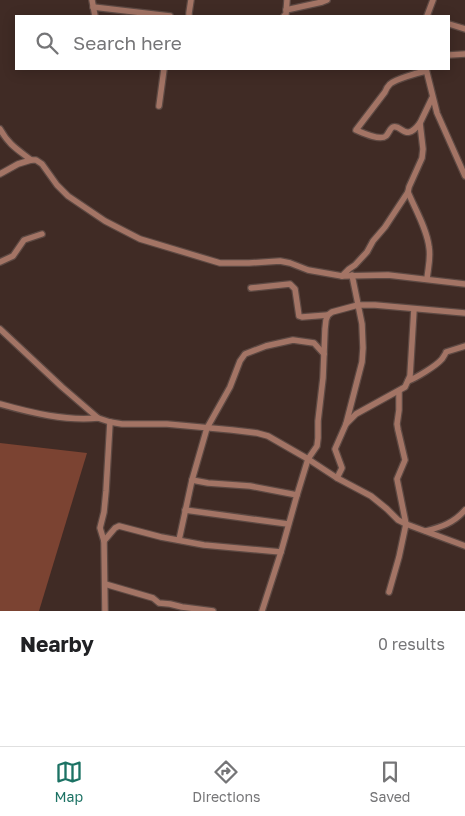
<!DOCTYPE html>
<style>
:root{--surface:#fff;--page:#f2f2f2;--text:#202124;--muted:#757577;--line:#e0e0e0;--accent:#1c7264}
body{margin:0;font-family:"Golos Text",sans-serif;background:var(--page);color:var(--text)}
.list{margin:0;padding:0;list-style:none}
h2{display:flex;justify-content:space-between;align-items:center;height:65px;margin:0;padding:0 20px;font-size:21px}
h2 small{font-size:16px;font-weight:400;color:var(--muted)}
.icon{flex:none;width:28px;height:28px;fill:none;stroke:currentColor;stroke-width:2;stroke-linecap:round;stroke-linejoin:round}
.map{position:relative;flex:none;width:465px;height:611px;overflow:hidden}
.search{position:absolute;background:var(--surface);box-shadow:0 2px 12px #0003;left:15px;right:15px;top:15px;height:55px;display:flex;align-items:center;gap:12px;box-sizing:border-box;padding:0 18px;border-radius:0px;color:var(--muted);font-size:19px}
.sheet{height:135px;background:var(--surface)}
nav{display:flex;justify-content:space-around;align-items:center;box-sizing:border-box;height:70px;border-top:1px solid var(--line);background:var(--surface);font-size:14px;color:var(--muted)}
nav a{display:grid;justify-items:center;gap:2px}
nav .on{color:var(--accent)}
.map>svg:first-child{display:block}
</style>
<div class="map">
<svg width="465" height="611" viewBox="0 0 465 611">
<rect width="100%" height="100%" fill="#402b25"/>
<!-- green -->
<path fill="#7b4332" d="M 0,443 L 87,453 L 39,611 L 0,611 Z"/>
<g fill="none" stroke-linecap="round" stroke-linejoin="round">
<defs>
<g id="minor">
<path d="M 92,0 L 95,16"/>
<path d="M 93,7 L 170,16"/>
<path d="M 286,10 L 322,2 L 327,0"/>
<path d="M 189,16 L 189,13 L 191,0"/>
<path d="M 284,16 L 286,14 L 287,0"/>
<path d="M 427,16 L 433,0"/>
<path d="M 449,24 L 465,29"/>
<path d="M 449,55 L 465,54"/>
<path d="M 426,69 L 437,113 L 465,176"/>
<path d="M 159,106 L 164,69"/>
<path d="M 420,123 C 405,143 402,124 393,127 C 390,128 389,133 386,136 C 380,141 363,133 356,130 L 385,92 C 386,89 388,86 390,84 C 396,79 417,73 426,71"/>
<path d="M 0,129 C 9,145 17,149 31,160"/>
<path d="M 0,174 L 18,164 L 31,160 L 36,160 L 42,164 L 57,185 L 68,196 L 105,221 L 140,239 L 220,263 L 249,263 L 280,261 L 290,263 L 308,270 L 342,276 L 388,275 L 465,284"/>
<path d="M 0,262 L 13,256 L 24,240 L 42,234"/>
<path d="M 342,276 L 349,269 L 355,265 L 367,252 L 373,241 L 385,227 L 408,192"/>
<path d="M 427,279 C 428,268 431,258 429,247 C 427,229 415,209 408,192 L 409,187 L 422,158 L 423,149 L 420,123 L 432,98"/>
<path d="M 251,288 L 290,284 L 295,289 L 299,316 L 302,317 L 328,315"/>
<path d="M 0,329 L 62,387 L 98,418 L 110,422 L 122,424 L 167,424 L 232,430 L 257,433 L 268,436 L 308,459 L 337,478 L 371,496 L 387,509 L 398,520 L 406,524 L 465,546"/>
<path d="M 408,381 C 416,378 436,366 442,359 C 442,359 446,353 446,352 L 465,346"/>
<path d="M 0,404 C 32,413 65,421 98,418"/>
<path d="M 346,424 L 356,414 L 405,387 L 410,376 L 414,309"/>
<path d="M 337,478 L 342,468 L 335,449 L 346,424 L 362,362 L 363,348 L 362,324 L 352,275"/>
<path d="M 192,480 L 208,483 L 250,486 L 297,495"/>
<path d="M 185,510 L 288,524"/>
<path d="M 426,531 C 441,527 454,523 465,510"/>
<path d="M 179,540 L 192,480 L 207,428 L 230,387 L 240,361 L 245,354 L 266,346 L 293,340 L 314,343 L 324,354"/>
<path d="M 104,541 L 115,528 L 119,526 L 161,537 L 204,545 L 281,552"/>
<path d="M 105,584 L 153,598 L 159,603 L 170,604 L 182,607 L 213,611"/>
<path d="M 389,592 L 399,557 L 406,524 L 397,479 L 405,460 L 398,430 L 397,424 L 399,410 L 399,391"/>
<path d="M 105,611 L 104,541 L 100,528 L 104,512 L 106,491 L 110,422"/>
<path d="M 262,611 L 281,552 L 297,495 L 308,459 L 317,446 L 318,438 L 318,421 L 323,378 L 325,329 L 326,320 L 328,315 L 332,312 L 358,305 L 375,305 L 465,313"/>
</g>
</defs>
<!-- minor casing -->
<use href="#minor" stroke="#5d4943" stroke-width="8"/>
<!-- minor -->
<use href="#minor" stroke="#a37465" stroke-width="5.5"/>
</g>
</svg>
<div class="search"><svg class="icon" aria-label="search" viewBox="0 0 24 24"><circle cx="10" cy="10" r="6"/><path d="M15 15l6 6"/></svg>Search here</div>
</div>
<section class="sheet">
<h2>Nearby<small>0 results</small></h2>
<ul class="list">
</ul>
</section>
<nav>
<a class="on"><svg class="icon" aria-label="map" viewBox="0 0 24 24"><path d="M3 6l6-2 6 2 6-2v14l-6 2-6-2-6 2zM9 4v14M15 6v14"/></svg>Map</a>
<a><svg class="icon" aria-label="directions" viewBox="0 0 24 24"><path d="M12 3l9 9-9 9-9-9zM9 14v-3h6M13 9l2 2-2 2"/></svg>Directions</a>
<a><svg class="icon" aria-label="saved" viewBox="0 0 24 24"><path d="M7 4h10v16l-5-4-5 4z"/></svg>Saved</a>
</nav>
